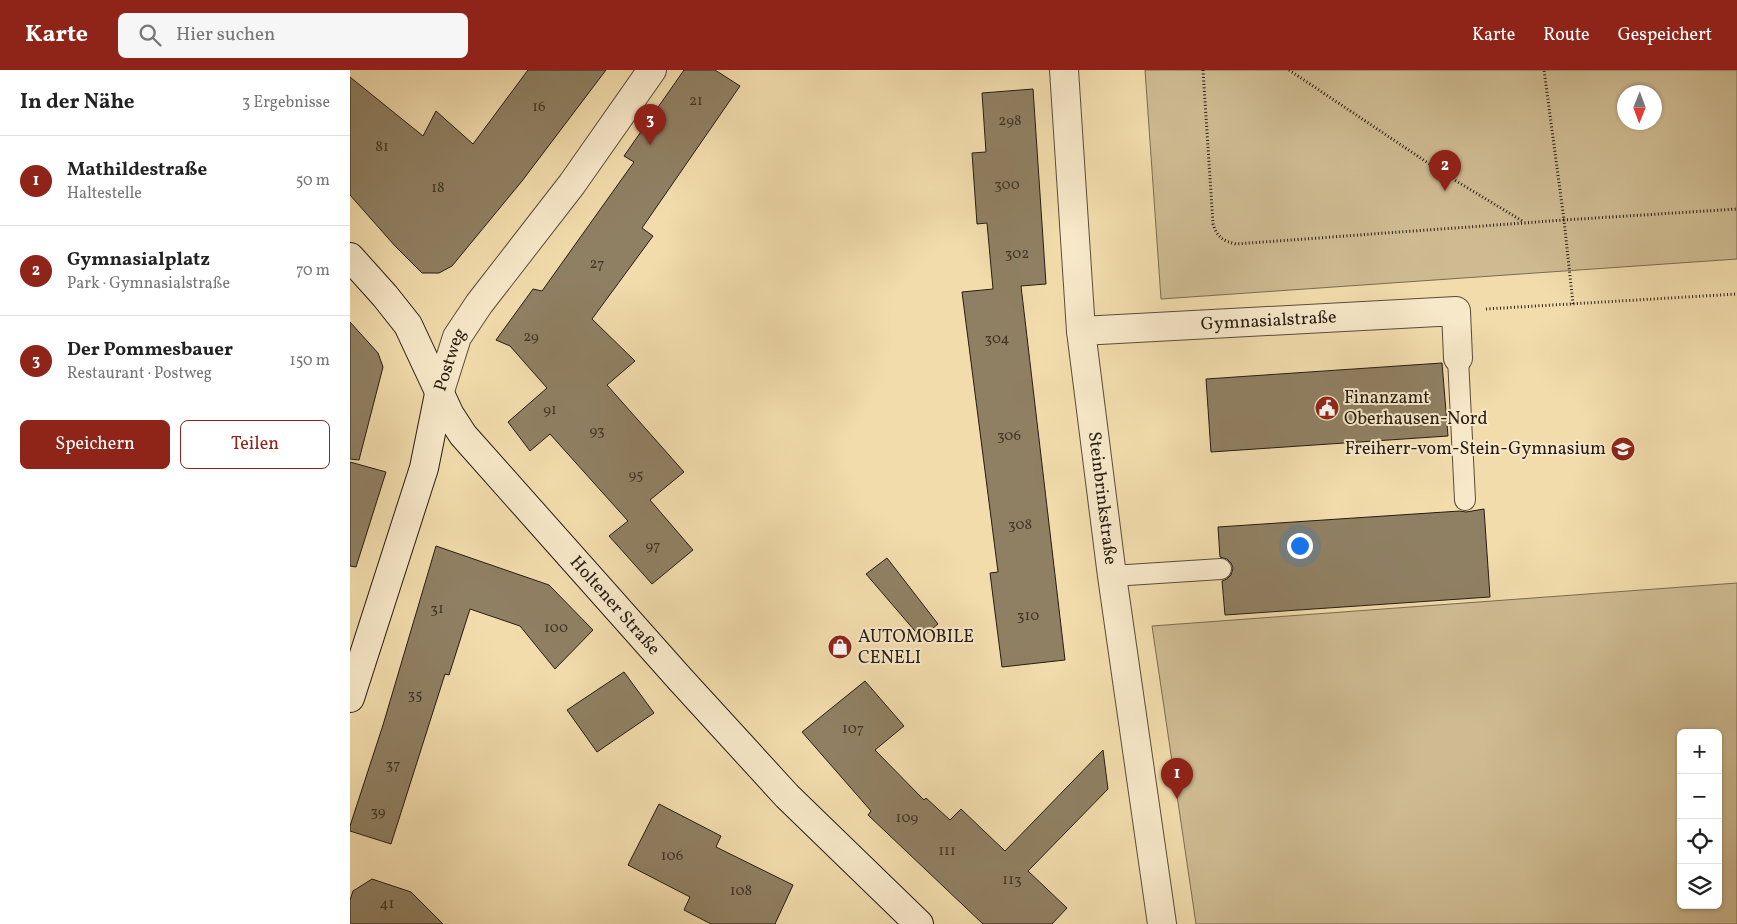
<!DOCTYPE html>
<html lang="de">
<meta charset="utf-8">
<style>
:root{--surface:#fff;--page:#f6f6f6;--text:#222;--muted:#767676;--line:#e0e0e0;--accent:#8f2418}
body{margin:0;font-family:Vollkorn,serif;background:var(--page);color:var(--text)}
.controls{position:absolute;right:15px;bottom:15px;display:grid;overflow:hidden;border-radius:8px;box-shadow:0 1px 4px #0004}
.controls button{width:45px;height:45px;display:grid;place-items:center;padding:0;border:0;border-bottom:1px solid var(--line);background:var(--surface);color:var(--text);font:25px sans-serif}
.compass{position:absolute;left:1267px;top:15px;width:45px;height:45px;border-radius:50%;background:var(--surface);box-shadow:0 1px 4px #0004;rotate:181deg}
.you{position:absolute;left:949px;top:475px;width:18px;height:18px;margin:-12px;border:4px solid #fff;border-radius:50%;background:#1a73e8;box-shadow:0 0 0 8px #1a73e833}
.badge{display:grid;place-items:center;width:32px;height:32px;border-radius:50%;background:var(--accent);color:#fff;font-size:16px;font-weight:700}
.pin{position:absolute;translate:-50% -41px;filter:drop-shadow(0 1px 2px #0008)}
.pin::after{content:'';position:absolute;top:26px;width:18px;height:15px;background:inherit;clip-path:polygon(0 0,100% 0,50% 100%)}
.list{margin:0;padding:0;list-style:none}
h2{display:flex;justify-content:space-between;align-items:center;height:65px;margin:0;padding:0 20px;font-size:21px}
h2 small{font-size:16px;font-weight:400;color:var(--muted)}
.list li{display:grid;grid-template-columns:32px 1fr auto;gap:15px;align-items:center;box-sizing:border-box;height:90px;padding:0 20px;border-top:1px solid var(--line)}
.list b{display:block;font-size:19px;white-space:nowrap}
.list p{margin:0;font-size:16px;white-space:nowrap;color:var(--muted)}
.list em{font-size:16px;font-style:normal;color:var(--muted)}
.actions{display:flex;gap:10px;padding:15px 20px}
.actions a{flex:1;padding:11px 0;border:1px solid var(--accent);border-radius:8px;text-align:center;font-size:18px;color:var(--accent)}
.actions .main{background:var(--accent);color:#fff}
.icon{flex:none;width:28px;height:28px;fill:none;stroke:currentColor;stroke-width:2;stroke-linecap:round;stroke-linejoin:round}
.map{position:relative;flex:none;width:1387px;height:854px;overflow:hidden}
header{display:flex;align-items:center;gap:30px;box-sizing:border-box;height:70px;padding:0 25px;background:var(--accent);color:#fff}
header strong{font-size:24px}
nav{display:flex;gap:28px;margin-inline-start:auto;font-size:18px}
.search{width:350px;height:45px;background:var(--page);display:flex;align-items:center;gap:12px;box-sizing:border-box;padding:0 18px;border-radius:8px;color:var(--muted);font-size:19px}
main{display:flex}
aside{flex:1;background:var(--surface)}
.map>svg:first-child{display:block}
</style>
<header>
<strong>Karte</strong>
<div class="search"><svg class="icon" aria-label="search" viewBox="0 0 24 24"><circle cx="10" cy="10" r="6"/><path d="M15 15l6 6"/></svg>Hier suchen</div>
<nav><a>Karte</a><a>Route</a><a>Gespeichert</a></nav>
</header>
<main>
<aside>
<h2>In der Nähe<small>3 Ergebnisse</small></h2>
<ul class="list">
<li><span class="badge">1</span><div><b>Mathildestraße</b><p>Haltestelle</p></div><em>50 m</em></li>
<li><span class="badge">2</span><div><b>Gymnasialplatz</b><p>Park · Gymnasialstraße</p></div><em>70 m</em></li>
<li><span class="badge">3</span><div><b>Der Pommesbauer</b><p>Restaurant · Postweg</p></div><em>150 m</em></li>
</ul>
<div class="actions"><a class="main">Speichern</a><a>Teilen</a></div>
</aside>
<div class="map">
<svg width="1387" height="854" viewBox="0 0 1387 854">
<rect width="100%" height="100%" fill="#f2dcac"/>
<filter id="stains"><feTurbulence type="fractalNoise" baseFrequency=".004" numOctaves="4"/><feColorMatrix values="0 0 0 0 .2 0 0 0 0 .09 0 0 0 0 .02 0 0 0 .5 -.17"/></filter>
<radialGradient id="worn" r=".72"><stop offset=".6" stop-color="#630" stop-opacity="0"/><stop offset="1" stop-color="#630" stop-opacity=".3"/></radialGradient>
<!-- green -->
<g fill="#cfbb92" stroke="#7a6c52" fill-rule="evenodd">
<path d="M 795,0 L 1387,0 L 1387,189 L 811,229 ZM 1274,22 L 1304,22 L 1304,52 L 1274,52 Z"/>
<path d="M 1387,513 L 1387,854 L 846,854 L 802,556 ZM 1331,663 L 1368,663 L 1368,835 L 1331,835 Z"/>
</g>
<!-- building -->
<g fill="#908063" stroke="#261c13">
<path d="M 178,0 L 256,0 L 172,111 L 102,196 L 89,203 L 72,203 L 45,176 L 0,125 L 0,7 L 73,66 L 86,41 L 123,74 Z"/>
<path d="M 334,0 L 365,0 L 390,16 L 292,158 L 303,166 L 242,249 L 285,291 L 257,315 L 334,402 L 300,430 L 343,480 L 302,514 L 259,466 L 278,451 L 200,364 L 180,381 L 158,352 L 197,318 L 160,276 L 146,270 L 183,219 L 192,221 L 284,92 L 274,86 Z"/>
<path d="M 683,19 L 696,214 L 671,216 L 715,590 L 652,597 L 640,503 L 648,502 L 612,222 L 643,219 L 637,153 L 627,154 L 622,83 L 636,82 L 632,23 Z"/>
<path d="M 0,252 L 28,283 L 33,297 L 9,390 L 0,389 Z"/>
<path d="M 1092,293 L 1098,366 L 861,382 L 856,309 Z"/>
<path d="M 0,392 L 36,402 L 6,497 L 0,496 Z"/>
<path d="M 1134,439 L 1140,527 L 875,545 L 872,511 L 877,509 L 881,505 L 883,498 L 881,493 L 877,489 L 870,487 L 868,457 L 1110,441 L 1116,442 Z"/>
<path d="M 86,476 L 199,515 L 243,560 L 205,599 L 170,556 L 120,539 L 99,605 L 95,604 L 41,774 L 0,761 L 0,756 L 33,655 Z"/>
<path d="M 537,488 L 588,554 L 571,568 L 516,504 Z"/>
<path d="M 274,602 L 304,643 L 247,682 L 217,640 Z"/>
<path d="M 515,611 L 554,656 L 525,680 L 574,730 L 576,728 L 600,750 L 611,739 L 655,781 L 753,680 L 758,719 L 678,801 L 717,838 L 702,854 L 633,854 L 518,745 L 521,741 L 452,662 Z"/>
<path d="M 309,734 L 371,766 L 366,777 L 443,815 L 425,854 L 361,854 L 334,840 L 340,827 L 278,795 Z"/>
<path d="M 22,809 L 61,822 L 93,854 L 0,854 L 0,830 L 3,821 Z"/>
</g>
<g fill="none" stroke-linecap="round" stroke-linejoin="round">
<defs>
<g id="service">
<path d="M 1108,288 L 1115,430"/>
<path d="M 762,506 L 871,499"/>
</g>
<g id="minor">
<path id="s1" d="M 714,0 L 731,261 L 762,506 L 812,854"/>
<path id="s2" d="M 731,261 L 1106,241 L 1108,288"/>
</g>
<g id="tertiary">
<path id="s3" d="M 89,324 L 107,267 L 129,234 L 222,114 L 302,0"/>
</g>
<g id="secondary">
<path id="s4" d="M 0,187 L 35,226 L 58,255 L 100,345 L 113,365 L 330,609 L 437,726 L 569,854"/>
<path d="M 0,628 L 74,398 L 89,324"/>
</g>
</defs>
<!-- service casing -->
<use href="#service" stroke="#594c39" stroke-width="22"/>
<!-- minor casing -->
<use href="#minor" stroke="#594c39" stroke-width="30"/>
<!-- tertiary casing -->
<use href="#tertiary" stroke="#594c39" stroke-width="30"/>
<!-- secondary casing -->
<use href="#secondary" stroke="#261c13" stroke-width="30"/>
<!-- path -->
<g stroke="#261c13" stroke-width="3" stroke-dasharray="1 2.5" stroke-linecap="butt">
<path d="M 853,0 L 863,154 C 867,167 873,171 886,174 L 1214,150 L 1194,0"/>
<path d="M 939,0 L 1093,103 L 1174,152"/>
<path d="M 1223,234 L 1214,150 L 1387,139"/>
<path d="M 1136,239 L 1387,224"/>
</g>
<!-- service -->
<use href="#service" stroke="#f7e8c9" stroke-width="20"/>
<!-- minor -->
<use href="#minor" stroke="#f7e8c9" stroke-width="28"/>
<!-- tertiary -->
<use href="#tertiary" stroke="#f7e8c9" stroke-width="28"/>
<!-- secondary -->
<use href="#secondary" stroke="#f7e8c9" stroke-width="28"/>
</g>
<!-- icons -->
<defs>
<symbol id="civic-disc" viewBox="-11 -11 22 22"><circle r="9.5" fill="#8f2418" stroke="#f7e8c9"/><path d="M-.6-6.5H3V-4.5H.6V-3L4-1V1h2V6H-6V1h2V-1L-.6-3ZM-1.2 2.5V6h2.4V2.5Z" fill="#fff"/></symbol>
<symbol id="school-disc" viewBox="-11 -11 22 22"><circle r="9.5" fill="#8f2418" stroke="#f7e8c9"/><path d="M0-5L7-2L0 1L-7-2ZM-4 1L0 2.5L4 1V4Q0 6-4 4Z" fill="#fff"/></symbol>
<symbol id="shop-disc" viewBox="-11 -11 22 22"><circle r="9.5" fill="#8f2418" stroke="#f7e8c9"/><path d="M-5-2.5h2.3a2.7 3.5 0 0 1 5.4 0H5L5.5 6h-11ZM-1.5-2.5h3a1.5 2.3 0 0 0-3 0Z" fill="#fff"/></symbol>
</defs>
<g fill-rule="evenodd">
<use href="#civic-disc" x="963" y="324" width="28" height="28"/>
<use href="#school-disc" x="1259" y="365" width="28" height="28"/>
<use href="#shop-disc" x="476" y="563" width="28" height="28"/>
</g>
<g text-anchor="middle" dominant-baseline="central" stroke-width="4" stroke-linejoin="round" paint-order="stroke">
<!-- number labels -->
<g font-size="15" fill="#403527">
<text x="346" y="31">21</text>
<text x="189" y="37">16</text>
<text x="660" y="51">298</text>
<text x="32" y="77">81</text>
<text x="657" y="115">300</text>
<text x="88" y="118">18</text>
<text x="667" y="184">302</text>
<text x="247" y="194">27</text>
<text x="181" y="267">29</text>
<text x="647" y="269">304</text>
<text x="200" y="340">91</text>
<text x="247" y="361">93</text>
<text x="659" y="366">306</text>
<text x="286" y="405">95</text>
<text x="670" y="455">308</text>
<text x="303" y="476">97</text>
<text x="87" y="539">31</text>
<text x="678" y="546">310</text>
<text x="206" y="558">100</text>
<text x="65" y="625">35</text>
<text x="503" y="659">107</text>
<text x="43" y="695">37</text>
<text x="28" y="742">39</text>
<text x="557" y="748">109</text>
<text x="597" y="781">111</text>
<text x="322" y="786">106</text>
<text x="662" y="810">113</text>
<text x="391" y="821">108</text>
<text x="37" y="834">41</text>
</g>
<!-- street labels -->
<g font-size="18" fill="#261c13" stroke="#f7e8c9">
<text stroke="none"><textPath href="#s2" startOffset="188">Gymnasialstraße</textPath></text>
<text stroke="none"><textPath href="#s3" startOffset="36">Postweg</textPath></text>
<text stroke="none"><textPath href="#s1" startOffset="430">Steinbrinkstraße</textPath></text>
<text stroke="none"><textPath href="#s4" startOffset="441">Holtener Straße</textPath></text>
</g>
<!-- poi labels -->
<g font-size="18" fill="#261c13" stroke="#f7e8c9" text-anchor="start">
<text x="994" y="328">Finanzamt<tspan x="994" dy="21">Oberhausen-Nord</tspan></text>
<text x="1256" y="379" text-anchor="end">Freiherr-vom-Stein-Gymnasium</text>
<text x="508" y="567">AUTOMOBILE<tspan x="508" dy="21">CENELI</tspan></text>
</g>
</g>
<rect width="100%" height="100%" filter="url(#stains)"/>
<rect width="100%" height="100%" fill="url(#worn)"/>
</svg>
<div class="controls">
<button>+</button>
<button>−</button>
<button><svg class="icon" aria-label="locate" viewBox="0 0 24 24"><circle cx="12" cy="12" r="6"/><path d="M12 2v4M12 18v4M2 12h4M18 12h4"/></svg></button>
<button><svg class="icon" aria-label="layers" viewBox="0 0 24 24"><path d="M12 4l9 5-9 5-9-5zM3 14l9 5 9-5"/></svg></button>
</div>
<svg class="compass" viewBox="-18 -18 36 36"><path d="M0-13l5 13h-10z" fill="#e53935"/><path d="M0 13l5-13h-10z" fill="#767676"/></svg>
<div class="you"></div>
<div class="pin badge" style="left:827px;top:729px">1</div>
<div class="pin badge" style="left:1095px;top:121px">2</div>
<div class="pin badge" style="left:300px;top:75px">3</div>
</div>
</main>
